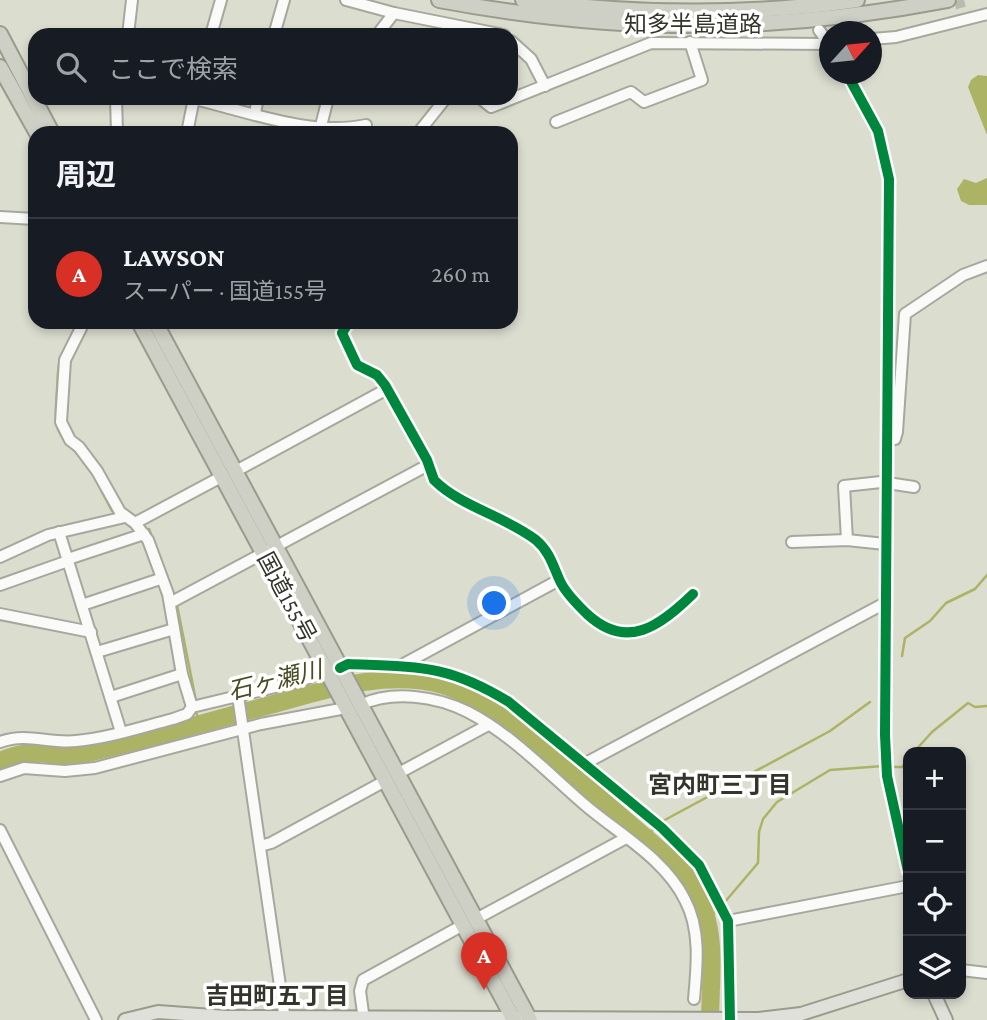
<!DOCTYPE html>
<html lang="ja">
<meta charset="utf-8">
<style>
:root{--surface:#171b24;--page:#242831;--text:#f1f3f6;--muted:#9ea1a6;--line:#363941;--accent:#d93025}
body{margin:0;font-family:"Crimson Pro","Noto Sans JP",serif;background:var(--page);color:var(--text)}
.controls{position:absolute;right:21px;bottom:21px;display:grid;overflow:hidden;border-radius:14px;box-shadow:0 4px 10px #0003}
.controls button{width:63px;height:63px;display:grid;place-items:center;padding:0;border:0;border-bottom:2px solid var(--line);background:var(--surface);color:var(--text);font:35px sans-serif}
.compass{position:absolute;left:819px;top:21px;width:63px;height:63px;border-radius:50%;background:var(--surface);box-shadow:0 4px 10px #0003;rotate:63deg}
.you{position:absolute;left:495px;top:604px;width:24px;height:24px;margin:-18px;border:5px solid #fff;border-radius:50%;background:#1a73e8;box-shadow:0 0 0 10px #1a73e833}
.badge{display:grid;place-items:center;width:46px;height:46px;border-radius:50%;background:var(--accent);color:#fff;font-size:23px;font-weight:700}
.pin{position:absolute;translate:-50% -58px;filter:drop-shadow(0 2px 4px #0008)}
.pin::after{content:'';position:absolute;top:37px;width:24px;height:21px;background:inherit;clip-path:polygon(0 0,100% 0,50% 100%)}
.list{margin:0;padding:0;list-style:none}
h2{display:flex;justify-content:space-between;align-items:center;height:91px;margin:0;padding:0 28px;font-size:30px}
h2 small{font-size:23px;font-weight:400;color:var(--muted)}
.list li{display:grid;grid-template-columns:46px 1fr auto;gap:21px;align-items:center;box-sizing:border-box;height:112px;padding:0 28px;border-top:2px solid var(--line)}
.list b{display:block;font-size:26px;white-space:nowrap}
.list p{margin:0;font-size:23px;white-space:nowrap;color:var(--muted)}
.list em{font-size:23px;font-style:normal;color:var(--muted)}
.icon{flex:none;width:38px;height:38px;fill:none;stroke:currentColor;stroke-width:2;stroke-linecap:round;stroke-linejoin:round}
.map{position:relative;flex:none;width:987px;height:1020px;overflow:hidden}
.search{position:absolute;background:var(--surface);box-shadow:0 4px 10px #0003;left:28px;top:28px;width:490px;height:77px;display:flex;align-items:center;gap:18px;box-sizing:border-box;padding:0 24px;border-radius:21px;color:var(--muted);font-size:26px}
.panel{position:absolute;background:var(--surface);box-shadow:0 4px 10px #0003;left:28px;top:126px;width:490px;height:203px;border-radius:21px}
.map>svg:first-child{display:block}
</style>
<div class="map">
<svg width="987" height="1020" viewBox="0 0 987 1020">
<rect width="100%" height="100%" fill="#dbddcf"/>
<!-- water -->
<g fill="#adb364">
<path d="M 978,75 L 987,76 L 987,135 L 968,87 L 971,80 Z"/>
<path d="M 987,178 L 987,205 L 969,205 L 961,201 L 957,189 L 964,179 L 976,183 Z"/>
</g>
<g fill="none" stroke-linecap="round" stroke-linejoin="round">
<!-- stream -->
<g stroke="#adb364" stroke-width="2.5">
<path d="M 61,356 C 57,368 58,378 57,390 C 55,424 52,431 79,455"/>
<path d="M 98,484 L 112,511"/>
<path d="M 149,529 L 175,598"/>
<path d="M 177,605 L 196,701"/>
<path d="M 902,656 L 905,638 L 930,621 L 946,603 L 975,589 L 987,575"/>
<path d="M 196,711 L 199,723"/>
<path d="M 914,752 L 932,732 L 968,703 L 975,707 L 987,706"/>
<path d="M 890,767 L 902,767 L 908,761"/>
<path d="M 661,822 L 830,731 L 870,702"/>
<path d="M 646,836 L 656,827"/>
<path d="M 724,903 L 758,863 L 759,832 L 763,819 L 777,802 L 830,770 L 883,766"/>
<path d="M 709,919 L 717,910"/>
</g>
<!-- river -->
<path stroke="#adb364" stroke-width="18" d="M 0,761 C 41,743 53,762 88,753 C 146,740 202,723 259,708 C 317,693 382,668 443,685 C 467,693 488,707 509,720 L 680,867 C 720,918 711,958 710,1020"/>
<!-- minor-tunnel -->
<path stroke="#b9bbae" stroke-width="10" stroke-dasharray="10 5" stroke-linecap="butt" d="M 959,0 L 961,8"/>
<defs>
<g id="minor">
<path d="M 346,0 L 394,13 L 504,35"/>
<path d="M 819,30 L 830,45"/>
<path d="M 128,35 L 132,0"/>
<path d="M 211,35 L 221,0"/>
<path d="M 274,35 L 284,0"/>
<path d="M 377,35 L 394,13"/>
<path d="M 872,39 L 896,37 L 987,14"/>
<path d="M 511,41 L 531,59 L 545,86"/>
<path d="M 847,74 L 878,131 L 889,179 L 885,735 L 887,776 L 908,871"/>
<path d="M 116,98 L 117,133"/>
<path d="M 480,98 L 491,107 L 651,43 L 830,44"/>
<path d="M 194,99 C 248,111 310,137 366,125"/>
<path d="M 255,113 L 258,98"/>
<path d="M 556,122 L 631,92 L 644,102 L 702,80 L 690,42"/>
<path d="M 321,126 L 328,98"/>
<path d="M 187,133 L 194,98"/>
<path d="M 418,133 L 446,98"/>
<path d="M 0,217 L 35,219"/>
<path d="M 84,322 L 65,360 L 61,422 L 70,440 L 79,447 L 97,471 L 120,512 L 135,523 L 148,540 L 168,594 L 182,674 L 192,707"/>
<path d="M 349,322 L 342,333 L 357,365 L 377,375 L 385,385 L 427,460 L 434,480 C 461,507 505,516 536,540 C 550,552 553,566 560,581 C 566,594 578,605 587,614 C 627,651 660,626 693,594"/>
<path d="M 887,441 L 895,439 L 897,432 L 905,314 L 963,275 L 987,266"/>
<path d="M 236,471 L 387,389"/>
<path d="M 135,523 L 221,477"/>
<path d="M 59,532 L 121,732"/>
<path d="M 847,540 L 844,486 L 881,482 L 914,487"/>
<path d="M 792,542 L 847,540 L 885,544"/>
<path d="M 0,557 L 48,535 L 125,517"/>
<path d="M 68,559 L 144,534"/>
<path d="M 0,585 L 68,561"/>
<path d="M 170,603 L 428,465"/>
<path d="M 82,605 L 160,579"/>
<path d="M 0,614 L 91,632"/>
<path d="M 97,652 L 174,629"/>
<path d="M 402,665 L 559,580"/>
<path d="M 340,668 L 348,664 C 418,667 447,664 509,702 L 662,828 L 699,865 L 728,921 L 730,1020"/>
<path d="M 238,696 L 285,1020"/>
<path d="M 111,697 L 182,674"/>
<path d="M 360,705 C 393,690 436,696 468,712 C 511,734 549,774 585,805 C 619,834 665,859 685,900 C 701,930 697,966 694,999"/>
<path d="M 0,742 C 27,732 49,744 76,741 C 109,738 142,727 173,719 L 187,714 L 192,707 L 300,681 L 326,671"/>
<path d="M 584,764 L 885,603"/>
<path d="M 397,774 L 488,725"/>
<path d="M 0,776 L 24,768 L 65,771 L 95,768 L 261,724 L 346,708"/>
<path d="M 0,830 L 96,1020"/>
<path d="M 260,846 L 271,843 L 385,781"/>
<path d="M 476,919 L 626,838"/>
<path d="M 728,921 L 908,886"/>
<path d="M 961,970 L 987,973"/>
<path d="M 364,1020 L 360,991 L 363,980 L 463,925"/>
</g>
<g id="major">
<path d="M 934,994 L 946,1020"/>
<path d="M 125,1020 L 158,1012 L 226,1017 L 759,1019 L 801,1014 L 908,980"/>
</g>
<g id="highway">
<path d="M 439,0 C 615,33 772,34 948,0"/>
<path d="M 523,0 C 635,15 746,16 857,0"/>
<path d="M 0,34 L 52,133"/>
<path d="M 0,67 L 37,133"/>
<path d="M 139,322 L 514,1020"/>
<path d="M 155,322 L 530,1020"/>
</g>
</defs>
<!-- minor casing -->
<use href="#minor" stroke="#a6a89d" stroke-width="14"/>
<!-- major casing -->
<use href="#major" stroke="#9a9b8c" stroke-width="16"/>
<!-- highway casing -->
<use href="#highway" stroke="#9a9b8c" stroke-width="18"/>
<!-- minor -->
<use href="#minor" stroke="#fafaf8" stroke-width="10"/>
<!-- major -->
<use href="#major" stroke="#dfe0d9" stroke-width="12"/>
<!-- highway -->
<use href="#highway" stroke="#cecfc5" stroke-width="14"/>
<defs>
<g id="cycleway">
<path d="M 847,74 L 878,131 L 889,179 L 885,735 L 887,776 L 908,871"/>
<path d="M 349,322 L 342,333 L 357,365 L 377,375 L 385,385 L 427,460 L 434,480 C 461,507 505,516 536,540 C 550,552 553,566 560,581 C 566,594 578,605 587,614 C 627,651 660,626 693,594"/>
<path d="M 340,668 L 348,664 C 418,667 447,664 509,702 L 662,828 L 699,865 L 728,921 L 730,1020"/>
</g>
</defs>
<!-- cycleway casing -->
<use href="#cycleway" stroke="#fff" stroke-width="15"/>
<!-- cycleway -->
<use href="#cycleway" stroke="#00873e" stroke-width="10"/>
</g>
<g text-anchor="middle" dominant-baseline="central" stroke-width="7" stroke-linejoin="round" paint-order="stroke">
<!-- street labels -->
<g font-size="23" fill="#33352b" stroke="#fff">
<text x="693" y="24">知多半島道路</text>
<text transform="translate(287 597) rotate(62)">国道155号</text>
</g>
<!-- water labels -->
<g font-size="24" font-style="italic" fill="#494c21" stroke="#fff">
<text transform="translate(275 680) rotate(-14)">石ヶ瀬川</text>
</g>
<!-- neighbourhood labels -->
<g font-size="24" font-weight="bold" fill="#33352b" stroke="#fff">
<text x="720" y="784">宮内町三丁目</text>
<text x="277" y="995">吉田町五丁目</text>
</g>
</g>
</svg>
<div class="controls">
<button>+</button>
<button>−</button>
<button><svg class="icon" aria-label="locate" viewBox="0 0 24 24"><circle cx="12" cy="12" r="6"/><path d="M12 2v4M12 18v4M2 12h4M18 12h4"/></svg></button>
<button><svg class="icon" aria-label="layers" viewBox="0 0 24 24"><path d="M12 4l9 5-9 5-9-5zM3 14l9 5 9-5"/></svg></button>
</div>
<svg class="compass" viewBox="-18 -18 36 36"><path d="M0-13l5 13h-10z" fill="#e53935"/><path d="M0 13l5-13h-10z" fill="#9ea1a6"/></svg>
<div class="you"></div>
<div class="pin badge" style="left:484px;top:990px">A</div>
<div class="search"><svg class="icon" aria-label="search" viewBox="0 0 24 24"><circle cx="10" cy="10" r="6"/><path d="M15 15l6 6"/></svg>ここで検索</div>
<section class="panel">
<h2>周辺<small></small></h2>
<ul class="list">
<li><span class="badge">A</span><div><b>LAWSON</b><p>スーパー · 国道155号</p></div><em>260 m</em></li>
</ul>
</section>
</div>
